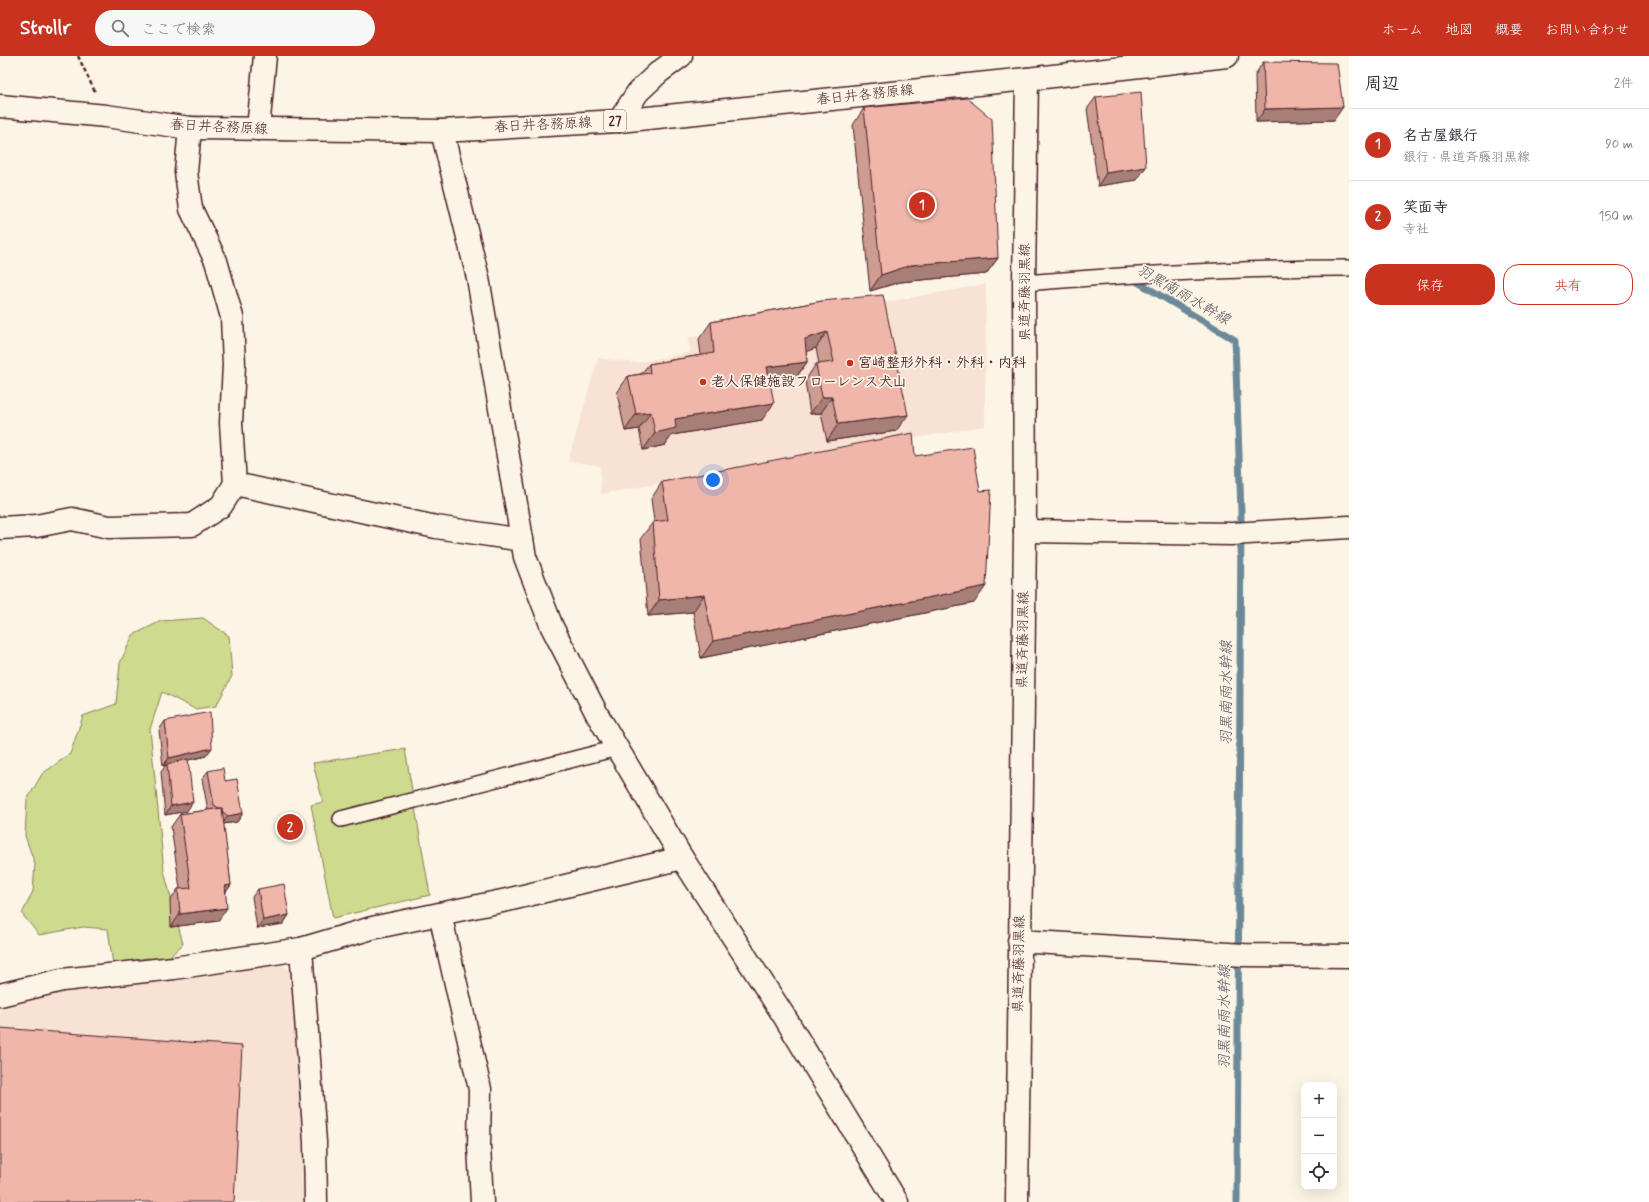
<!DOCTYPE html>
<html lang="ja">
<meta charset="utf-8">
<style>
:root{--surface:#fff;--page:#f7f7f7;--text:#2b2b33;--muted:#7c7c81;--line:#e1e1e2;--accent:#c8321e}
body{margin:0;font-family:Mynerve,"Klee One",sans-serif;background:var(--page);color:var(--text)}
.controls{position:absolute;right:12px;bottom:12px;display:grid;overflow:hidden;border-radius:8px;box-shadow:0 4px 16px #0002}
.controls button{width:36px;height:36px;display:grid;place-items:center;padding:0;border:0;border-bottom:1px solid var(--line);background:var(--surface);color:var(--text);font:20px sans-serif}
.you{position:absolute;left:713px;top:424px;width:14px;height:14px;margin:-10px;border:3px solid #fff;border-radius:50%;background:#1a73e8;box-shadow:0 0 0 6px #1a73e833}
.badge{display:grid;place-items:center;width:26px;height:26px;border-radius:50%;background:var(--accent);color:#fff;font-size:13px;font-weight:700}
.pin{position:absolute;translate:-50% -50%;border:2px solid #fff;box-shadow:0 1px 4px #0006}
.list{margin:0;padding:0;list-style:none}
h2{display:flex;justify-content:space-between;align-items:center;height:52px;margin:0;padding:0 16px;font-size:17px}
h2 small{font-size:13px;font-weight:400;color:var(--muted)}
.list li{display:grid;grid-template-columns:26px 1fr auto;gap:12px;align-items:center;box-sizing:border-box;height:72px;padding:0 16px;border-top:1px solid var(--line)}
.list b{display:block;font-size:15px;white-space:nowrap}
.list p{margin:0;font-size:13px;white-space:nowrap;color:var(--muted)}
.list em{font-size:13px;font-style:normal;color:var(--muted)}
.actions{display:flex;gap:8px;padding:12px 16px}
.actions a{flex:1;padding:9px 0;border:1px solid var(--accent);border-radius:16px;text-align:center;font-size:14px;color:var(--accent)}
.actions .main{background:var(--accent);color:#fff}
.icon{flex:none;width:22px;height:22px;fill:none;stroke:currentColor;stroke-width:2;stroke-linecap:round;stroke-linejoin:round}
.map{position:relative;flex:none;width:1349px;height:1146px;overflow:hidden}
header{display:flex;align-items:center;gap:24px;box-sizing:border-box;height:56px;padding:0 20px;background:var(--accent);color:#fff}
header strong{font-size:19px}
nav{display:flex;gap:22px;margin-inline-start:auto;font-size:14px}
.search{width:280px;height:36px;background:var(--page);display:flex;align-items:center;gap:10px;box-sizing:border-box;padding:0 14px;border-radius:22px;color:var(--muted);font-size:15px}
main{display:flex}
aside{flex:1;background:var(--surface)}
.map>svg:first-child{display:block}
</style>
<header>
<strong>Strollr</strong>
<div class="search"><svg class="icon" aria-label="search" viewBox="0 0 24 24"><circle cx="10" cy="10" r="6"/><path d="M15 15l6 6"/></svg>ここで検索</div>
<nav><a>ホーム</a><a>地図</a><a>概要</a><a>お問い合わせ</a></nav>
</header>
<main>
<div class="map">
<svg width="1349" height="1146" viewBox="0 0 1349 1146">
<rect width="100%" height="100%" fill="#fcf5e5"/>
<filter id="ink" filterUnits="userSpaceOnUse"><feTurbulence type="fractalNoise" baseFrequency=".025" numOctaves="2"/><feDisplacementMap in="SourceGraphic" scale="8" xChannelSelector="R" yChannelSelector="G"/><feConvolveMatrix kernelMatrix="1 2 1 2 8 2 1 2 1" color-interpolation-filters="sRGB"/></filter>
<g filter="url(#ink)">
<!-- built -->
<g fill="#f8e2d3">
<path d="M 986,228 L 985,370 L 601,438 L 600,410 L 568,405 L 598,302 L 635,307 L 691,296 L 687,282 Z"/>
<path d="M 275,905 L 292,915 L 304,1080 L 304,1146 L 0,1146 L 0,947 L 61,937 Z"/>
</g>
<!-- green -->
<g fill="#ceda8d" stroke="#8c7c5c">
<path d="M 203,562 L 229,580 L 232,620 L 216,650 L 195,653 L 162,636 L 150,673 L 164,815 L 183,888 L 166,904 L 147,902 L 113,909 L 108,873 L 83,871 L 39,879 L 22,858 L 33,835 L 35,808 L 25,780 L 27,744 L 42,718 L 70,698 L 83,660 L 116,648 L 120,607 L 133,579 L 161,565 Z"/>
<path d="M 405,693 L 430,839 L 333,862 L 311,749 L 323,746 L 313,707 Z"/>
</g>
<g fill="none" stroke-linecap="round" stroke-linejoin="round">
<!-- stream -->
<path stroke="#6c8999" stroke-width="7" d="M 1131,222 L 1235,284 L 1241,457 L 1237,1146"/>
<defs>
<g id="lane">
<path d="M 1024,227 C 1133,218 1241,212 1349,212"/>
<path d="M 341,763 L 617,692"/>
</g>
<g id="street">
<path d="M 619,65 L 638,36 L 658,17 L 681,0"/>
<path d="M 190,72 L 186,116 L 191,153 L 216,205 L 232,261 L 234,309 L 231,367 L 235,428"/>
<path d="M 258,73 L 265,0"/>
<path d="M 442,75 L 478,222 L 525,501 L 552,571 L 597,658 L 682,802 L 784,960 L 897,1146"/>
<path d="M 0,472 L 36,470 L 72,463 L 109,471 L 192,469 L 221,450 L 235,428 L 436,471 L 522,484"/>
<path d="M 1025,475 L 1232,478 L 1349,471"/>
<path d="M 440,858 L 480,1033 L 479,1090 L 482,1146"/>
<path d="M 1019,885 L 1244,899 L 1349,900"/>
<path d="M 301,893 L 315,1086 L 316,1146"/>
<path d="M 0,939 L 62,924 L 174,912 L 301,893 L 372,872 L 507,844 L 682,802"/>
</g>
<path id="secondary" d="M 1017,1146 L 1025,475 L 1024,227 L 1027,23"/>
<path id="primary" d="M 0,50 L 106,60 L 190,72 L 442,75 L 619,65 L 1027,23 L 1227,0"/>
</defs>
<!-- lane casing -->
<use href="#lane" stroke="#4a1f2b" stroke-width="18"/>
<!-- street casing -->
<use href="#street" stroke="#4a1f2b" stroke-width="25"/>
<!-- secondary casing -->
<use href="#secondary" stroke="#4a1f2b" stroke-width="25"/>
<!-- primary casing -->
<use href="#primary" stroke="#4a1f2b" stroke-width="25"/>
<!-- path -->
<path stroke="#4a1f2b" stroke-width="2.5" stroke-dasharray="4 3" stroke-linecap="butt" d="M 78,0 L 95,36"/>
<!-- lane -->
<use href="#lane" stroke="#fcf5e5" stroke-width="15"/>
<!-- street -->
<use href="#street" stroke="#fcf5e5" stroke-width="22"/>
<!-- secondary -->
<use href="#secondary" stroke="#fcf5e5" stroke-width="22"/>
<!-- primary -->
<use href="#primary" stroke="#fcf5e5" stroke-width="22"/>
</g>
<!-- wall -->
<g fill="#ce9d92" stroke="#4a1f2b">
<path d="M 1263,6 L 1334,64 L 1256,66 L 1255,19 Z"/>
<path d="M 1096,41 L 1137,124 L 1098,130 L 1087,53 Z"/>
<path d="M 864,52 L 998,202 L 986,218 L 900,226 L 870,235 L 853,69 Z"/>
<path d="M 822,245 L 896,375 L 827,385 L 821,357 L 810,358 L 805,325 L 816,308 L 819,308 L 816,292 L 806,295 L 807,306 L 795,323 L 770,326 L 762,364 L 672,379 L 665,389 L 643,394 L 639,373 L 625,375 L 617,337 L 628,320 L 641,318 L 649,308 L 701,299 L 699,283 L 711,266 Z"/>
<path d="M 915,400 L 974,547 L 701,602 L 693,556 L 648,560 L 641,482 L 653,466 L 654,465 L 651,443 L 662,426 Z"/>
<path d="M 165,665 L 206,700 L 188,704 L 187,755 L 165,759 L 161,716 L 166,709 L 163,710 L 159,674 Z"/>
<path d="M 208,715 L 225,725 L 243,757 L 237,766 L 223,768 L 231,829 L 226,836 L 218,865 L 171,871 L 170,845 L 178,833 L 180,833 L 171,771 L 180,758 L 208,754 L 202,723 Z"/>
<path d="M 258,833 L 289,859 L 283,868 L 257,872 L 252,841 Z"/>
</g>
<!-- shaded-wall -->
<g fill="#a87f77" stroke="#4a1f2b">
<path d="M 1343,51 L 1334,64 L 1256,66 L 1265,53 Z"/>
<path d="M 1146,111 L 1137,124 L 1098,130 L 1106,117 Z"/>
<path d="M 998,202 L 986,218 L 900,226 L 870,235 L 881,219 L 911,209 Z"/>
<path d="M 827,276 L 816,292 L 794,300 L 805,283 Z"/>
<path d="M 807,306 L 795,323 L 756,328 L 767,311 Z"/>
<path d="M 822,341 L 832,341 L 821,357 L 810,358 Z"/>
<path d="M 774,347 L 762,364 L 672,379 L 665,389 L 643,394 L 655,377 L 675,363 Z"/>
<path d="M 651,356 L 639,373 L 625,375 L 636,358 Z"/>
<path d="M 908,359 L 896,375 L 827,385 L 838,368 Z"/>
<path d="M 986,530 L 974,547 L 701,602 L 713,585 Z"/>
<path d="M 704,539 L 693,556 L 648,560 L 659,544 Z"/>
<path d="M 212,692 L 206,700 L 167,709 L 167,708 L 166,709 L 163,710 L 169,702 Z"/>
<path d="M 193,746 L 187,755 L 165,759 L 171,750 Z"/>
<path d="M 243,757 L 237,766 L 222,768 L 228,760 Z"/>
<path d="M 231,829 L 222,841 L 225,830 Z"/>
<path d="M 227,852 L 218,865 L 171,871 L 180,858 Z"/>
<path d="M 289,859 L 283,868 L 257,872 L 263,864 Z"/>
</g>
<!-- building -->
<g fill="#f0b6aa" stroke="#4a1f2b">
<path d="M 1263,6 L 1337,7 L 1343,51 L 1265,53 Z"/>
<path d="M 1141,36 L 1146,111 L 1106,117 L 1096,41 Z"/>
<path d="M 967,42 L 992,63 L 998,202 L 911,209 L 881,219 L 864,52 Z"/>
<path d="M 883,239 L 908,359 L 838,368 L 832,341 L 822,341 L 816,308 L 834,306 L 827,276 L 805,283 L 807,306 L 767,311 L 774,347 L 675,363 L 676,372 L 655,377 L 651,356 L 636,358 L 628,320 L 650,317 L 649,308 L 714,297 L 711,266 L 822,245 Z"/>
<path d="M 913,377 L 915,400 L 973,391 L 980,435 L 991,434 L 986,530 L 713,585 L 704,539 L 659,544 L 653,466 L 668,464 L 662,426 Z"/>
<path d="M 210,656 L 212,692 L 169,702 L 165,665 Z"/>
<path d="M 188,703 L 193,746 L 171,750 L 167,708 Z"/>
<path d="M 223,712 L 225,725 L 237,723 L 243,757 L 228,760 L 222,755 L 222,752 L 219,752 L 214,749 L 208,715 Z"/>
<path d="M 222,752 L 231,829 L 225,830 L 227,852 L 180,858 L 178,833 L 191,832 L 180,758 Z"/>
<path d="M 284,828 L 289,859 L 263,864 L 258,833 Z"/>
<path d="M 0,972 L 242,990 L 234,1146 L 0,1146 Z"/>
</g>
</g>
<!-- markers -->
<g fill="#c8321e" stroke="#fcf5e5" stroke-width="1.5">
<circle cx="850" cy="307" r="4"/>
<circle cx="703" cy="326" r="4"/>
</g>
<g text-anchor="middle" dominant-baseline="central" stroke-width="3.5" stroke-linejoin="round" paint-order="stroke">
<!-- shield labels -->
<rect fill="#fcf5e5" stroke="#7f5f63" stroke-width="1" x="604" y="54" width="22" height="22" rx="3"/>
<g font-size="13" font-weight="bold" fill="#4a1f2b">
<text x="615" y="65">27</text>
</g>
<!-- street labels -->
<g font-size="14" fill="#4a1f2b" stroke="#fcf5e5">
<text transform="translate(865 39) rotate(-6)">春日井各務原線</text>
<text transform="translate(543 69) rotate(-3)">春日井各務原線</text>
<text transform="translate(219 71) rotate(3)">春日井各務原線</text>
<text transform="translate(1025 236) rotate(-90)">県道斉藤羽黒線</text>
<text transform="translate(1023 584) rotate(-89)">県道斉藤羽黒線</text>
<text transform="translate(1019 908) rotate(-89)">県道斉藤羽黒線</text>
</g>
<!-- poi labels -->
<g font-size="14" font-weight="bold" fill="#4a1f2b" stroke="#fcf5e5" text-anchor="start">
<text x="858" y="307">宮崎整形外科・外科・内科</text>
<text x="711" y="326">老人保健施設フローレンス犬山</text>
</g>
<!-- water labels -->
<g font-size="15" font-style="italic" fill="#5b5462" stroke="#fcf5e5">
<text transform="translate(1183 239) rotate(30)">羽黒南雨水幹線</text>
<text transform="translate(1227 637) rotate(-90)">羽黒南雨水幹線</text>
<text transform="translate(1225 961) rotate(-90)">羽黒南雨水幹線</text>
</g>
</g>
</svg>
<div class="controls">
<button>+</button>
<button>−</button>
<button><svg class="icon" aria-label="locate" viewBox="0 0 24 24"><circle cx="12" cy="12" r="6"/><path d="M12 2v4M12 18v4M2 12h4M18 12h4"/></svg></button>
</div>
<div class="you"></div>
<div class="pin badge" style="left:922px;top:149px">1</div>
<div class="pin badge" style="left:290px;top:771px">2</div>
</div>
<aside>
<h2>周辺<small>2件</small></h2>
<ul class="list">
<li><span class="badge">1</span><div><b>名古屋銀行</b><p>銀行 · 県道斉藤羽黒線</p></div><em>90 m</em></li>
<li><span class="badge">2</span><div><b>笑面寺</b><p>寺社</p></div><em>150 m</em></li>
</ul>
<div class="actions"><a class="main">保存</a><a>共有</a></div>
</aside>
</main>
